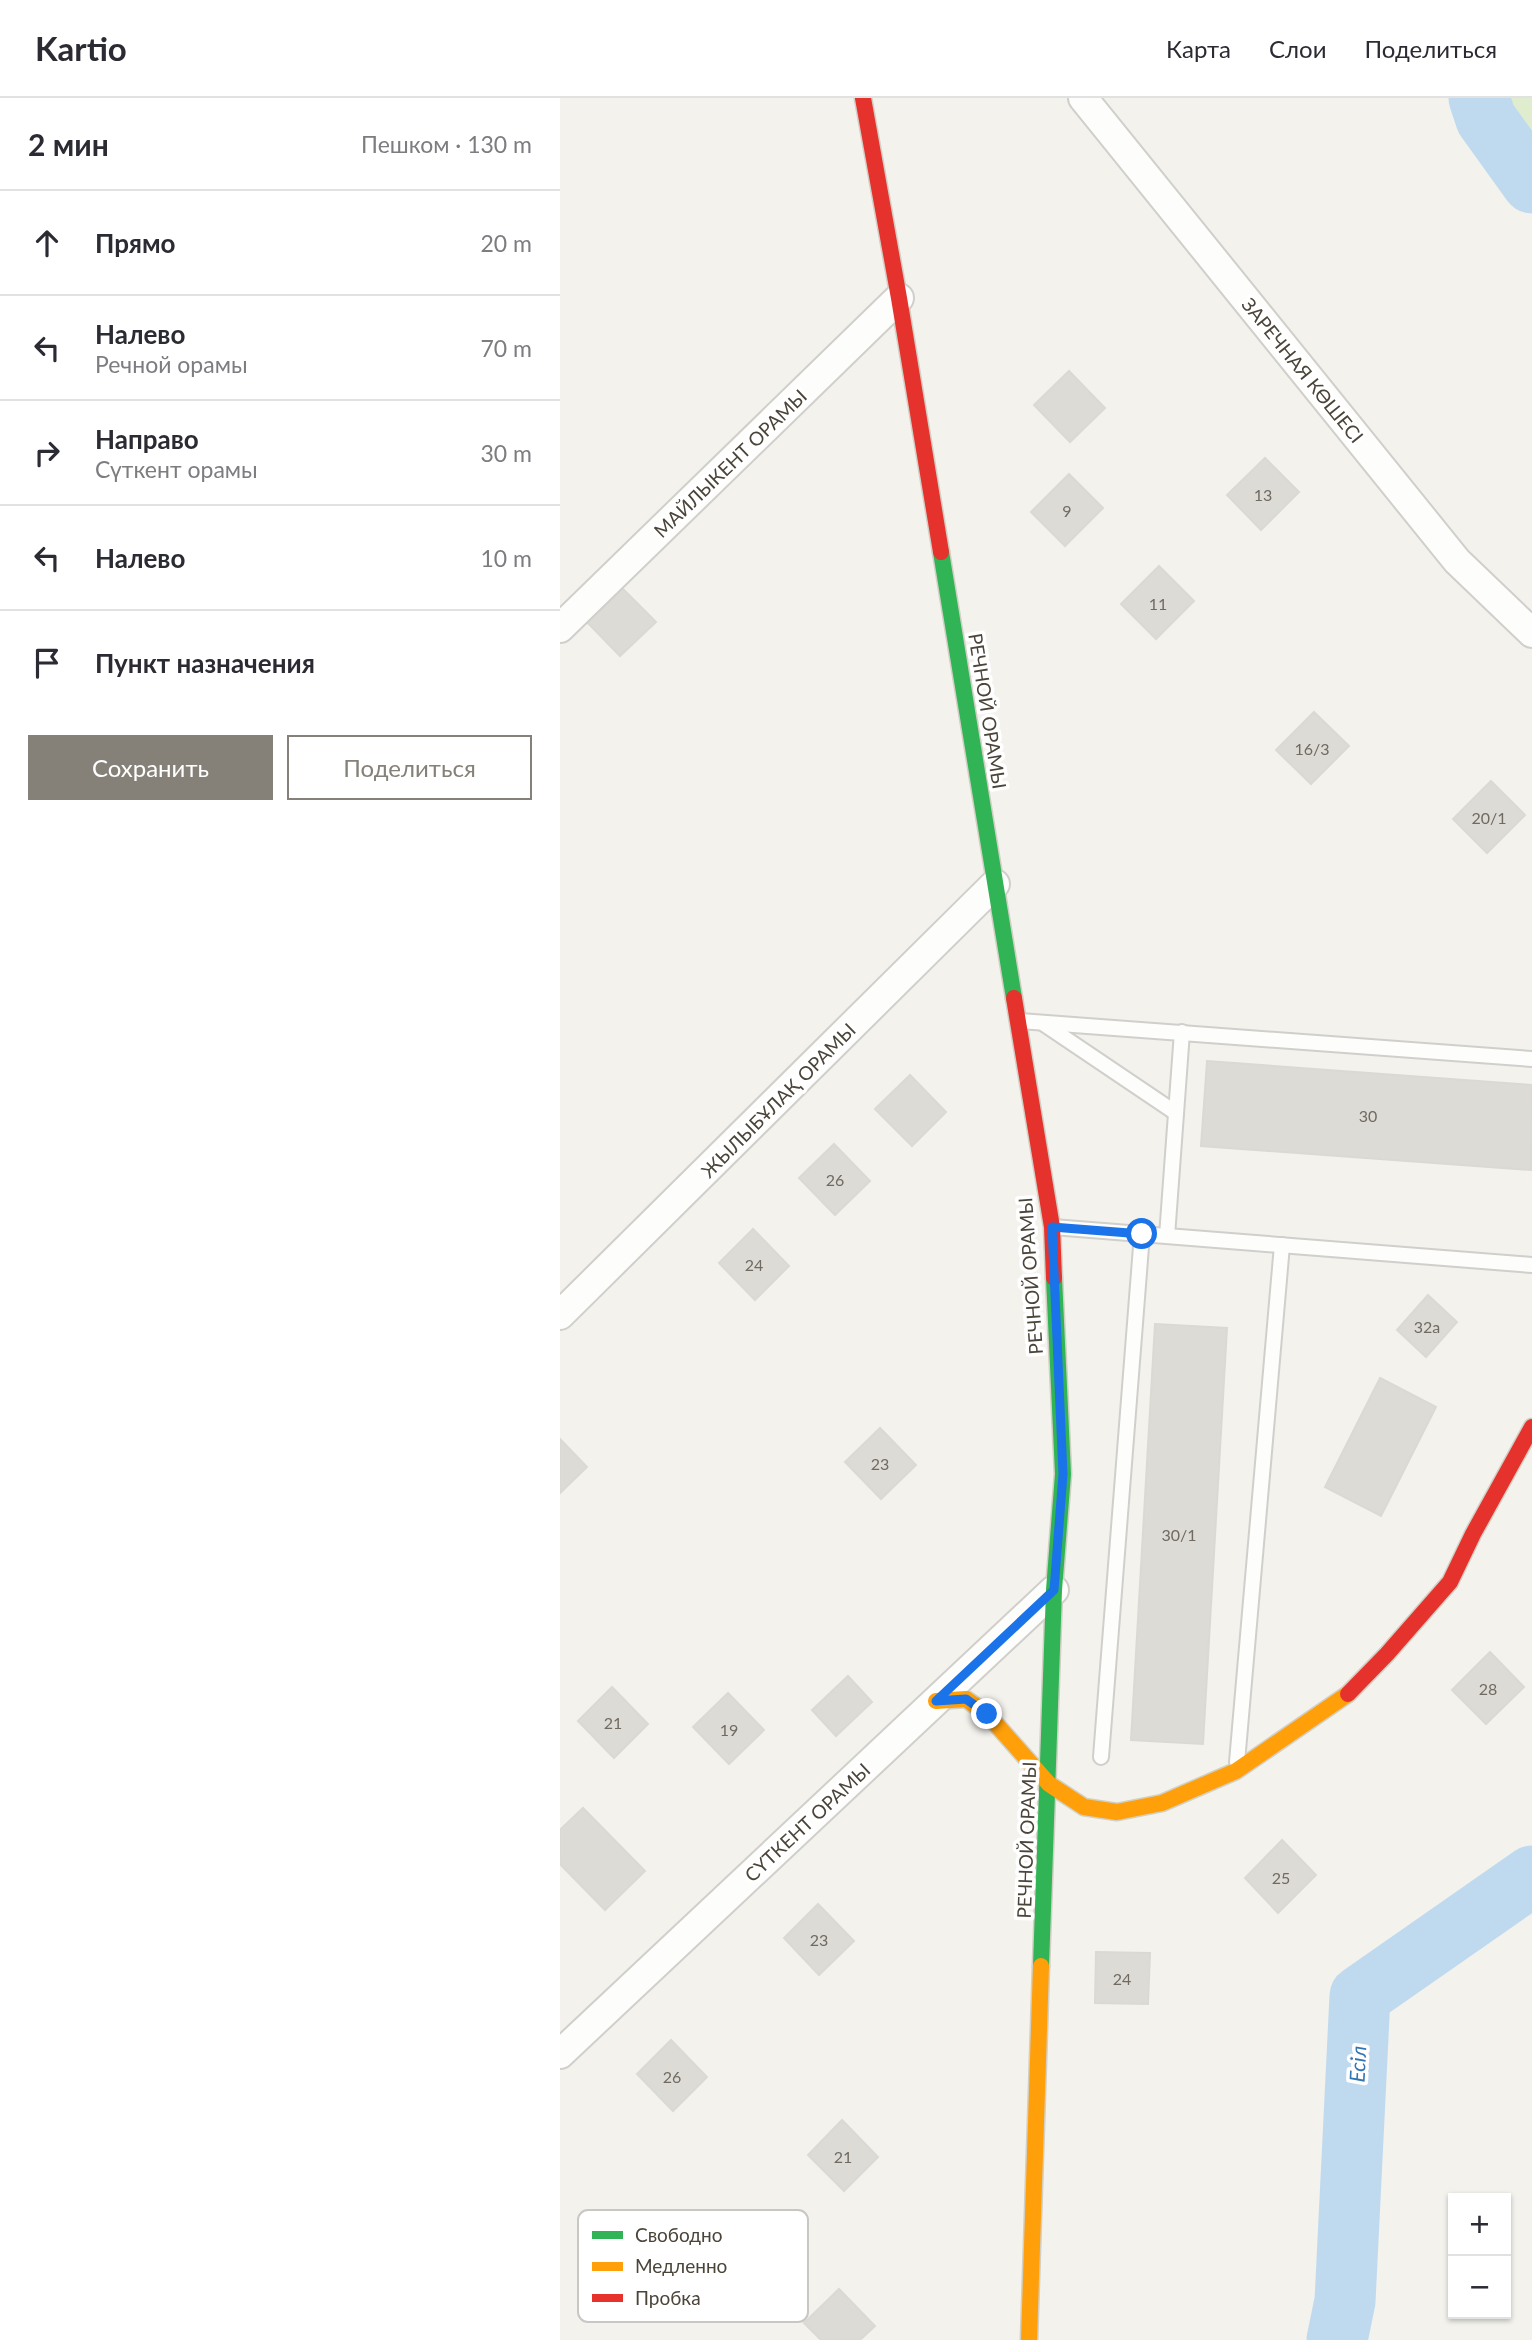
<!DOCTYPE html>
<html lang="ru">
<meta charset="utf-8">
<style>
:root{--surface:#fff;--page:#f7f7f7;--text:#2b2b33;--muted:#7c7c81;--line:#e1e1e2;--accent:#858178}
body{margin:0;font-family:Lato,sans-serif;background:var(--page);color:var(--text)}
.controls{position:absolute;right:21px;bottom:21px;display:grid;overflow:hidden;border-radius:0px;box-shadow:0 2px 5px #0004}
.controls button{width:63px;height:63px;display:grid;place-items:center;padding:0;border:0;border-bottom:2px solid var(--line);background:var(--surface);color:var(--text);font:35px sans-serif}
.stop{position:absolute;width:21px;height:21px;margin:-16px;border:5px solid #1a73e8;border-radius:50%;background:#fff}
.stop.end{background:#1a73e8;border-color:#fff;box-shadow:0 2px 7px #0008}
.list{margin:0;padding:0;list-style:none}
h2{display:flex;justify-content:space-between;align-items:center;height:91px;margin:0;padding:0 28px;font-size:30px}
h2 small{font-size:23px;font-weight:400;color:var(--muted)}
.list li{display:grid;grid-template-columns:46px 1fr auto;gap:21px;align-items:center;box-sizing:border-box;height:105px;padding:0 28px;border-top:2px solid var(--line)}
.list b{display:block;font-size:26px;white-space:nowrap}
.list p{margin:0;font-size:23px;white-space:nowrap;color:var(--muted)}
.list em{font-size:23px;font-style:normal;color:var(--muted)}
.actions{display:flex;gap:14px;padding:21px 28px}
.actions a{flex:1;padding:16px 0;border:2px solid var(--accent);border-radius:0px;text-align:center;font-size:24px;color:var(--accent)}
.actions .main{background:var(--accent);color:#fff}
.icon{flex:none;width:38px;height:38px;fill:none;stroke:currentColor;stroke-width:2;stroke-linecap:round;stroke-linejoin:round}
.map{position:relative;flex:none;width:972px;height:2242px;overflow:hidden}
header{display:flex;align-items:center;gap:42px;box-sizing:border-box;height:98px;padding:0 35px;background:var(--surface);border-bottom:2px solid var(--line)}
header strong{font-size:33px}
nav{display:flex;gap:38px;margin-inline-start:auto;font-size:24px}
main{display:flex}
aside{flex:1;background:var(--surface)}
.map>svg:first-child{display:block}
</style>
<header>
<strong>Kartio</strong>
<nav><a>Карта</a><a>Слои</a><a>Поделиться</a></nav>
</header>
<main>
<aside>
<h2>2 мин<small>Пешком · 130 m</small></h2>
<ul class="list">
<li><svg class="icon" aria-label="ahead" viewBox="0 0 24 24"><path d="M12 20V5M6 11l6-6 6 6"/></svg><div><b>Прямо</b></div><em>20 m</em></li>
<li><svg class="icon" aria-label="left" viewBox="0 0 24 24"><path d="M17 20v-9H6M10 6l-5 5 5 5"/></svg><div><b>Налево</b><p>Речной орамы</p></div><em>70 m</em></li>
<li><svg class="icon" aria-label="right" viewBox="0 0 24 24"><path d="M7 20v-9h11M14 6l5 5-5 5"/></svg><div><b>Направо</b><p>Сүткент орамы</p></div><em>30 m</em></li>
<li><svg class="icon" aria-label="left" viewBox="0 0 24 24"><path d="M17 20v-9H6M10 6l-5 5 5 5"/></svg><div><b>Налево</b></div><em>10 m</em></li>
<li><svg class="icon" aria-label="arrive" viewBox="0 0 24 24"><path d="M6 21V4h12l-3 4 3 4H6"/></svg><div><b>Пункт назначения</b></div></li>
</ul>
<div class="actions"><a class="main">Сохранить</a><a>Поделиться</a></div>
</aside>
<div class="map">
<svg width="972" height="2242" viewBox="0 0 972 2242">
<rect width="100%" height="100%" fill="#f3f2ed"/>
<!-- green -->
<path fill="#dfecce" d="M 931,0 L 972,0 L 972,74 L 939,26 Z"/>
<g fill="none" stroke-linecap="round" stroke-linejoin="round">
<!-- river -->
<g stroke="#bfdaef" stroke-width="61">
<path d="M 919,0 L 926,21 L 972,85"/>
<path d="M 777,2242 L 785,2203 L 800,1898 L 972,1778"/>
</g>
</g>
<!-- building -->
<g fill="#dddbd6" stroke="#dbd9d3" stroke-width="2">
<path d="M 509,273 L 545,310 L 510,344 L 474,307 Z"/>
<path d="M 705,360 L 739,394 L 701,432 L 667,397 Z"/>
<path d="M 509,376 L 543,410 L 505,448 L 471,414 Z"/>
<path d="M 599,468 L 634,503 L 596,541 L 561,506 Z"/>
<path d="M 60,488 L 96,524 L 60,558 L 24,521 Z"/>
<path d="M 754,614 L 789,648 L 751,686 L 716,652 Z"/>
<path d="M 931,683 L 965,717 L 927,755 L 893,721 Z"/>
<path d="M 647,963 L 972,987 L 971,1072 L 641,1048 Z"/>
<path d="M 350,977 L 386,1014 L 352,1048 L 315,1011 Z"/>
<path d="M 274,1046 L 310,1083 L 275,1117 L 239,1080 Z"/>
<path d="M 193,1131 L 229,1168 L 195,1202 L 159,1165 Z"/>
<path d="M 868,1197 L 897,1224 L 866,1259 L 837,1232 Z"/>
<path d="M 595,1226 L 667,1230 L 643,1646 L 571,1642 Z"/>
<path d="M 820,1280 L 876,1309 L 821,1418 L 765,1389 Z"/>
<path d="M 320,1330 L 356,1367 L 321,1401 L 285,1364 Z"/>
<path d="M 0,1341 L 27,1369 L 0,1395 Z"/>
<path d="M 930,1554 L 964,1589 L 926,1626 L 892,1592 Z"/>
<path d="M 288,1578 L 312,1604 L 276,1638 L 252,1612 Z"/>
<path d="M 52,1589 L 88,1626 L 54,1660 L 18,1623 Z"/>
<path d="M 168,1595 L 204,1632 L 169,1666 L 133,1629 Z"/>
<path d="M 23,1710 L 85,1773 L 45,1812 L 0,1766 L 0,1732 Z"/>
<path d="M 722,1742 L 756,1777 L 718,1815 L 685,1780 Z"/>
<path d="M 258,1806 L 294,1843 L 259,1877 L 224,1840 Z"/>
<path d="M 536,1854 L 590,1855 L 588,1906 L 535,1905 Z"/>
<path d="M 111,1942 L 147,1979 L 113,2013 L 77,1976 Z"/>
<path d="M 282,2022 L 318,2059 L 284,2093 L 248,2057 Z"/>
<path d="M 279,2191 L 315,2228 L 300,2242 L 261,2242 L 244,2225 Z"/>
</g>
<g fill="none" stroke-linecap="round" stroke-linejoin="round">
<defs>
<g id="lane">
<path d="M 460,923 L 972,961"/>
<path d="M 484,926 L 616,1015"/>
<path d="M 493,1129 L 972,1167"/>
<path d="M 607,1138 L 622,934"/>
<path d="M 541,1659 L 582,1136"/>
<path d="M 677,1664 L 722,1147"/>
</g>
<g id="street">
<path d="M 523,0 L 897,463 L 972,535"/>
<path d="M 0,530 L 339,200"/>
<path d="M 0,1217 L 435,786"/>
<path d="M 0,1956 L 494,1492"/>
</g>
<g id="fast">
<path d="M 381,454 L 454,900"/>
<path d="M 481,1868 L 494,1492 L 503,1376 L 494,1180"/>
</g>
<g id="slow">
<path d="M 376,1603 L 406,1601 L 427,1616 L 489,1686 L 524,1709 L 557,1714 L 602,1705 L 676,1673 L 788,1596"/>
<path d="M 469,2242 L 481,1868"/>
</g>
<g id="jam">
<path d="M 303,0 L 339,200 L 381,454"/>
<path d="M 454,900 L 492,1129 L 494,1180"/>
<path d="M 788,1596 L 827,1556 L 890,1484 L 913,1436 L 972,1329"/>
</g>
</defs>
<!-- lane casing -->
<use href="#lane" stroke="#d1cfcb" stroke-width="18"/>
<!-- street casing -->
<use href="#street" stroke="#d1cfcb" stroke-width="32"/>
<!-- fast casing -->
<use href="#fast" stroke="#d2cfc4" stroke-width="19"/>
<!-- slow casing -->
<use href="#slow" stroke="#d2cfc4" stroke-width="19"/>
<!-- jam casing -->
<use href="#jam" stroke="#d2cfc4" stroke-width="19"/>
<!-- lane -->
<use href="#lane" stroke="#fdfdfc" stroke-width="14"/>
<!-- street -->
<use href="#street" stroke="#fdfdfc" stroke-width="28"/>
<!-- fast -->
<use href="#fast" stroke="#30b455" stroke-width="16"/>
<!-- slow -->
<use href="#slow" stroke="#ff9f0a" stroke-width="16"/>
<!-- jam -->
<use href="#jam" stroke="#e5322d" stroke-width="16"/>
</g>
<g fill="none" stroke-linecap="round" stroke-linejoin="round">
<!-- route -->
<path stroke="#1a73e8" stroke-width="9" d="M 427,1616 L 406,1601 L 376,1603 L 494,1492 L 503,1376 L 492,1129 L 582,1136"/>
</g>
<g text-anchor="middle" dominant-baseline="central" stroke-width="7" stroke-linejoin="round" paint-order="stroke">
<!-- number labels -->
<g font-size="16" fill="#706a61">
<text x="703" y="396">13</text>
<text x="507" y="412">9</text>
<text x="598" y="505">11</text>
<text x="752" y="650">16/3</text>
<text x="929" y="719">20/1</text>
<text x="808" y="1017">30</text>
<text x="275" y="1081">26</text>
<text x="194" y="1166">24</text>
<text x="867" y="1228">32а</text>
<text x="320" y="1365">23</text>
<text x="619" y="1436">30/1</text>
<text x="928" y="1590">28</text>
<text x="53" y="1624">21</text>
<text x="169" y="1631">19</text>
<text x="721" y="1779">25</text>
<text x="259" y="1841">23</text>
<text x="562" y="1880">24</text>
<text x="112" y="1978">26</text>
<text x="283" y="2058">21</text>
</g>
<!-- street labels -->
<g font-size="19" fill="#4a4439" stroke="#fff">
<text transform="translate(743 272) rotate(51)">ЗАРЕЧНАЯ КӨШЕСІ</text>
<text transform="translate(170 365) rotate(-44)">МАЙЛЫКЕНТ ОРАМЫ</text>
<text transform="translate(428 613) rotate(81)">РЕЧНОЙ ОРАМЫ</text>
<text transform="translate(218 1002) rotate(-45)">ЖЫЛЫБҰЛАҚ ОРАМЫ</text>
<text transform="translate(470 1178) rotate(-94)">РЕЧНОЙ ОРАМЫ</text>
<text transform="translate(247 1724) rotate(-43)">СҮТКЕНТ ОРАМЫ</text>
<text transform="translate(466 1742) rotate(-88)">РЕЧНОЙ ОРАМЫ</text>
</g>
<!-- water labels -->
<g font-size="21" font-style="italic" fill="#3275b5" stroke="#fff">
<text transform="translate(797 1966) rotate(-87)">Есіл</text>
</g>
</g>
<!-- legend -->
<rect x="18" y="2112" width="230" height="112" rx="10" fill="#fff" stroke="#c9c7c4" stroke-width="2"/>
<rect x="32" y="2133" width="31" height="8" fill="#30b455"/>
<rect x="32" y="2164" width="31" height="9" fill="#ff9f0a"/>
<rect x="32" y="2196" width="31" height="8" fill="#e5322d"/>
<g font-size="19" fill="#4a4439">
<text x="75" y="2144">Свободно</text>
<text x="75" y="2175">Медленно</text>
<text x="75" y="2207">Пробка</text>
</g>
</svg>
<div class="controls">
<button>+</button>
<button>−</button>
</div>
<div class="stop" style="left:582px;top:1136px"></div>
<div class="stop end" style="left:427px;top:1616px"></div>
</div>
</main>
